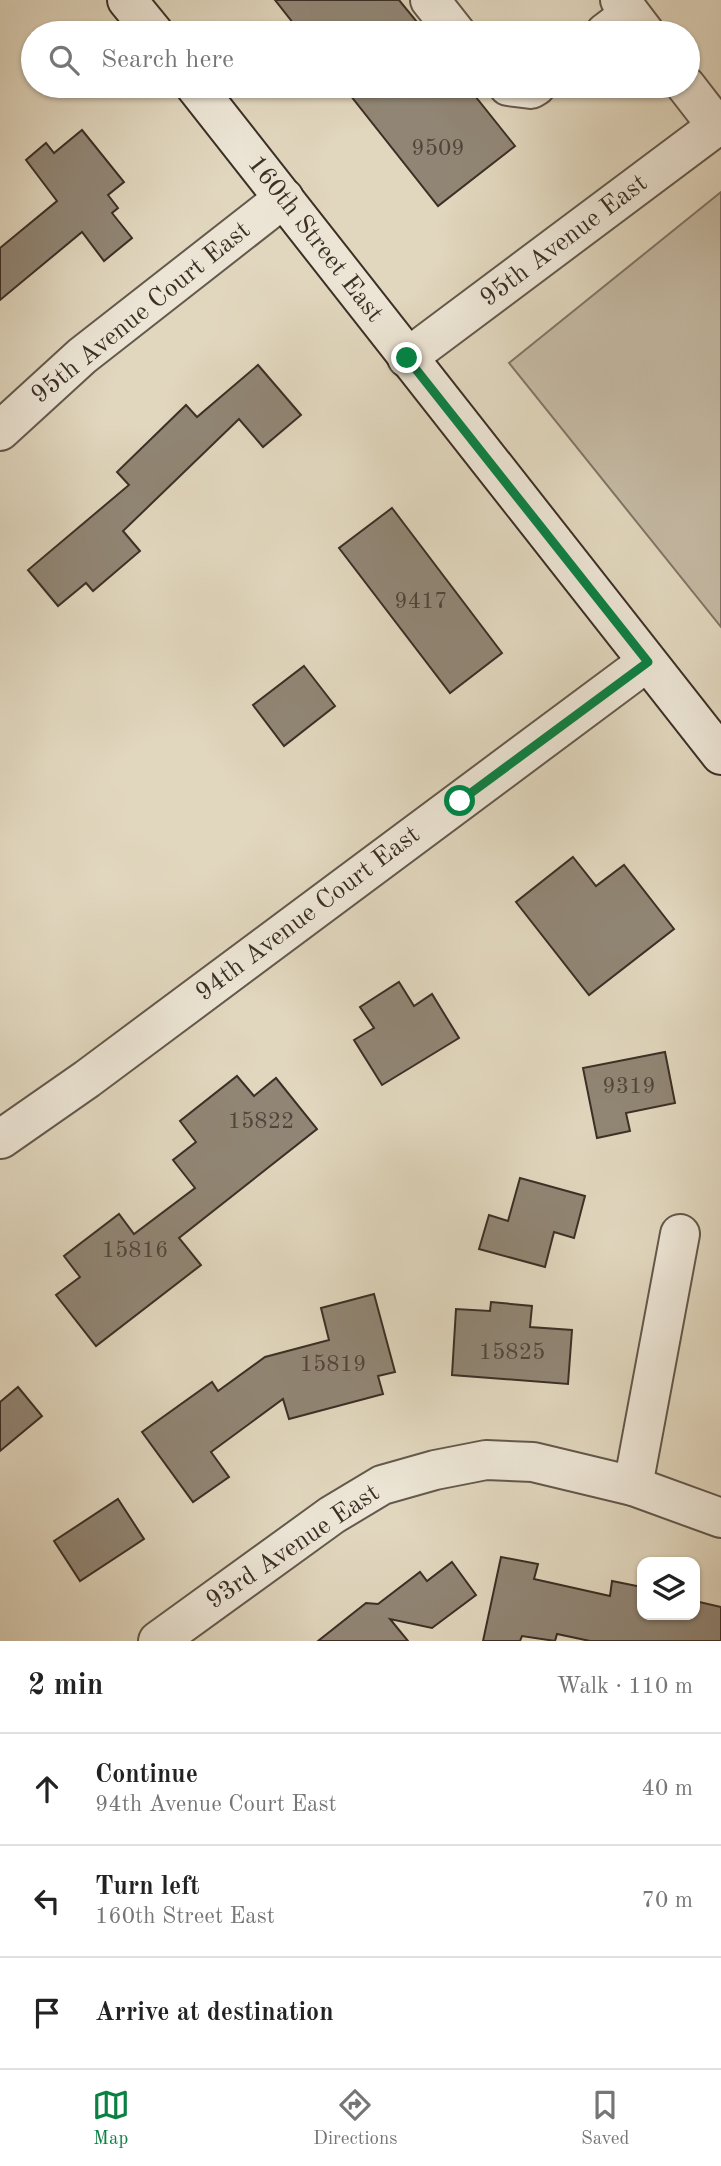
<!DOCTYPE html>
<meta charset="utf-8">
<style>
:root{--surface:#fff;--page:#f2f2f2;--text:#222;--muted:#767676;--line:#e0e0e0;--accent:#0b8043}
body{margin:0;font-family:"Old Standard TT",serif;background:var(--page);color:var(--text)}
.controls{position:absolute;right:21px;bottom:21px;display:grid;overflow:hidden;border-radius:14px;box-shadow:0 2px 5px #0004}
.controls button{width:63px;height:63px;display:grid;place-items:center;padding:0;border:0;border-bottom:2px solid var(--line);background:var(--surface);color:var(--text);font:35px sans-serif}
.stop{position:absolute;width:21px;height:21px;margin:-16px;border:5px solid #0b8043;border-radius:50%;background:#fff}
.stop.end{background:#0b8043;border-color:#fff;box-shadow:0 2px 7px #0008}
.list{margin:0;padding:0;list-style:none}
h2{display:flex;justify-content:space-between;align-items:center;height:91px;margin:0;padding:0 28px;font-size:30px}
h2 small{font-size:23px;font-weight:400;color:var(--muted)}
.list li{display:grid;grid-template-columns:46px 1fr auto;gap:21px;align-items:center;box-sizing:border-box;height:112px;padding:0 28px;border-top:2px solid var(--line)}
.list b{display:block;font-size:26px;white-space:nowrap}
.list p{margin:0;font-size:23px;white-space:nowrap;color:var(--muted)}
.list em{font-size:23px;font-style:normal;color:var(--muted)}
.icon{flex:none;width:38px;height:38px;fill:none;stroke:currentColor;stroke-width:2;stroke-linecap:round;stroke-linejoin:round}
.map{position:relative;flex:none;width:721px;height:1641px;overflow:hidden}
.search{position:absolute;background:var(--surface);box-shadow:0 2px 5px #0004;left:21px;right:21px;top:21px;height:77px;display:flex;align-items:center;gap:18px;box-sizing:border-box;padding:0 24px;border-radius:38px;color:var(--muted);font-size:26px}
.sheet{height:427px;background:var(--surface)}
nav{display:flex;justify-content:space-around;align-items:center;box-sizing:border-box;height:98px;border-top:2px solid var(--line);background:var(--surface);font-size:19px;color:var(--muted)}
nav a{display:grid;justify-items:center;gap:4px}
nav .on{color:var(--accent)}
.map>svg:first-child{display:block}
</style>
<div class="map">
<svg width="721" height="1641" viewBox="0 0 721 1641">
<rect width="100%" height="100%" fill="#e1d7be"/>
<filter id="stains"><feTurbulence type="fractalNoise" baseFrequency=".00286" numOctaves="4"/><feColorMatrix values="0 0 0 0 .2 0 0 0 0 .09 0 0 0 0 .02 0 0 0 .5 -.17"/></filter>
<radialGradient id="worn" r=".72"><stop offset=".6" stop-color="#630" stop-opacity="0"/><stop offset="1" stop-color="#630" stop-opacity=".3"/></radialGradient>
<!-- green -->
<path fill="#c5baa4" stroke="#807465" stroke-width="2" d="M 721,192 L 721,627 L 509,363 Z"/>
<!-- building -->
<g fill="#918675" stroke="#3b2f26" stroke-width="2">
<path d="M 275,0 L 399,0 L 422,28 L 416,33 L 301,33 Z"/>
<path d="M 343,86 L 467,86 L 515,146 L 438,206 Z"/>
<path d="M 82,130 L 124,182 L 108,195 L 118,208 L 112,213 L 132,238 L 104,261 L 82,232 L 0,300 L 0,248 L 57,201 L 26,160 L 46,143 L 54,153 Z"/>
<path d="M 258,365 L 301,415 L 263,447 L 239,419 L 123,531 L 140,551 L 93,591 L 86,583 L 58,606 L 28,570 L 129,485 L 117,472 L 186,405 L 197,417 Z"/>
<path d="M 392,508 L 502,653 L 450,693 L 339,548 Z"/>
<path d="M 304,666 L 335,706 L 284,746 L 253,705 Z"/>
<path d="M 573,857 L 596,886 L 624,865 L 674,929 L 589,995 L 516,902 Z"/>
<path d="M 399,982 L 414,1006 L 432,994 L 459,1038 L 382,1085 L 354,1040 L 374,1028 L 360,1007 Z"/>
<path d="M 665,1052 L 675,1103 L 626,1113 L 630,1131 L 597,1138 L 583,1068 Z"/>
<path d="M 237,1076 L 254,1096 L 276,1078 L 317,1129 L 179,1238 L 201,1265 L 96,1346 L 56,1295 L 80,1277 L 64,1256 L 119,1214 L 134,1234 L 195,1188 L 173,1160 L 196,1142 L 180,1121 Z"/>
<path d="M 520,1178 L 585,1196 L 574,1238 L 554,1232 L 545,1267 L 479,1249 L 489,1215 L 508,1221 Z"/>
<path d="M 374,1294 L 395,1372 L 378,1376 L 383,1394 L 289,1419 L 283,1399 L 211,1452 L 229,1477 L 193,1502 L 142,1432 L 212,1382 L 218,1391 L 265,1357 L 329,1340 L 321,1308 Z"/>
<path d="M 491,1302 L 532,1306 L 530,1327 L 572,1330 L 568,1384 L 452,1375 L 456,1309 L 490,1311 Z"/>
<path d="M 18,1387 L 42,1416 L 0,1451 L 0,1402 Z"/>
<path d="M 118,1499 L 144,1539 L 80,1581 L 54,1541 Z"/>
<path d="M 501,1557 L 538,1564 L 534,1579 L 610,1596 L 612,1581 L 642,1587 L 642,1615 L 695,1615 L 695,1601 L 721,1607 L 721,1641 L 590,1641 L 557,1634 L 555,1641 L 522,1636 L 520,1641 L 483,1641 Z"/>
<path d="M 452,1562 L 476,1595 L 432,1628 L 390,1619 L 408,1641 L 318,1641 L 366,1603 L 378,1604 L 420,1572 L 427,1581 Z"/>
</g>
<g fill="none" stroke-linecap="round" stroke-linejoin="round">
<defs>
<g id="minor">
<path d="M 430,0 L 456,33"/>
<path d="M 620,0 L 645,33"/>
<path d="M 605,33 L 630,14"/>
<path d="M 508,86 L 531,89 L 536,86"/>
<path d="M 686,86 L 717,126"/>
<path d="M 407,358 L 721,123"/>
<path d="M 0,431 L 82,356 L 284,198"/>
<path d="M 1,1139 L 87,1079 L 647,662"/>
<path d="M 633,1486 L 680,1234"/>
<path d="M 158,1641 L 332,1515 L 382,1485 L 435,1470 L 486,1460 L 533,1462 L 633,1486 L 721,1518"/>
</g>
<g id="secondary">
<path d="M 127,0 L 154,33"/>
<path d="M 195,86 L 721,755"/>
</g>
</defs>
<!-- minor casing -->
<use href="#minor" stroke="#64594c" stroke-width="42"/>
<!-- secondary casing -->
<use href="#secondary" stroke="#3b2f26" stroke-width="42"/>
<!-- minor -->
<use href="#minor" stroke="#ece5d5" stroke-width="38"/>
<!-- secondary -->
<use href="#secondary" stroke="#ece5d5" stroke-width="38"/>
</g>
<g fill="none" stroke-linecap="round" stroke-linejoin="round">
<!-- route -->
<path stroke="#0b8043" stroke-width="9" d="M 407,358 L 648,662 L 460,801"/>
</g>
<g text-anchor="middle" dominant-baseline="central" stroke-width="5" stroke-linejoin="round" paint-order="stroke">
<!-- number labels -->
<g font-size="23" fill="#50453a">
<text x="438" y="148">9509</text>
<text x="421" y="601">9417</text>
<text x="629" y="1086">9319</text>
<text x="261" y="1121">15822</text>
<text x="135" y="1250">15816</text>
<text x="512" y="1352">15825</text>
<text x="333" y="1364">15819</text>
</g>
<!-- street labels -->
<g font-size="26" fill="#3b2f26" stroke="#ece5d5">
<text transform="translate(315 239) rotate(52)">160th Street East</text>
<text transform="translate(564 241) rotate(-37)">95th Avenue East</text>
<text transform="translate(141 313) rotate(-39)">95th Avenue Court East</text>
<text transform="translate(308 914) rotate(-37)">94th Avenue Court East</text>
<text transform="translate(293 1547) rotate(-34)">93rd Avenue East</text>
</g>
</g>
<rect width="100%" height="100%" filter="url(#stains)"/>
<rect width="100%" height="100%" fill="url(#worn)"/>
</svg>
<div class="controls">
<button><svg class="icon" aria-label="layers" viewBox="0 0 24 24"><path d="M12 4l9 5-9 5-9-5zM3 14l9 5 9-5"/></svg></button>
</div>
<div class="stop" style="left:460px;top:801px"></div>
<div class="stop end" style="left:407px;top:358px"></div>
<div class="search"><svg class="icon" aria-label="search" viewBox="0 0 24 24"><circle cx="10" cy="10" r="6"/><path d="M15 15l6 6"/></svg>Search here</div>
</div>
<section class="sheet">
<h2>2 min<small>Walk · 110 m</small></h2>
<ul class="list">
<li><svg class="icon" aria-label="ahead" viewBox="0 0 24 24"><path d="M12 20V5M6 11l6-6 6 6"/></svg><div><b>Continue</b><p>94th Avenue Court East</p></div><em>40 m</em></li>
<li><svg class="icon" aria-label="left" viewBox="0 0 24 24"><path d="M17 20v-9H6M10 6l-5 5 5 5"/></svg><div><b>Turn left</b><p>160th Street East</p></div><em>70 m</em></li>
<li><svg class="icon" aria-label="arrive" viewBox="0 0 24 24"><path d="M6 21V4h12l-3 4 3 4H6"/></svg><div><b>Arrive at destination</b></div></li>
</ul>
</section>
<nav>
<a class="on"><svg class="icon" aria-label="map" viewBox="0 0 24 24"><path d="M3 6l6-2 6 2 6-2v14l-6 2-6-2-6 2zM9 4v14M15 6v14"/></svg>Map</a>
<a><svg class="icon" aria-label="directions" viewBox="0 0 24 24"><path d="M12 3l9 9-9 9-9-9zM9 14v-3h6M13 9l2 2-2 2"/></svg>Directions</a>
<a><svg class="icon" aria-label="saved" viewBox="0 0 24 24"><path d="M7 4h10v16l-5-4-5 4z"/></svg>Saved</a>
</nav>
